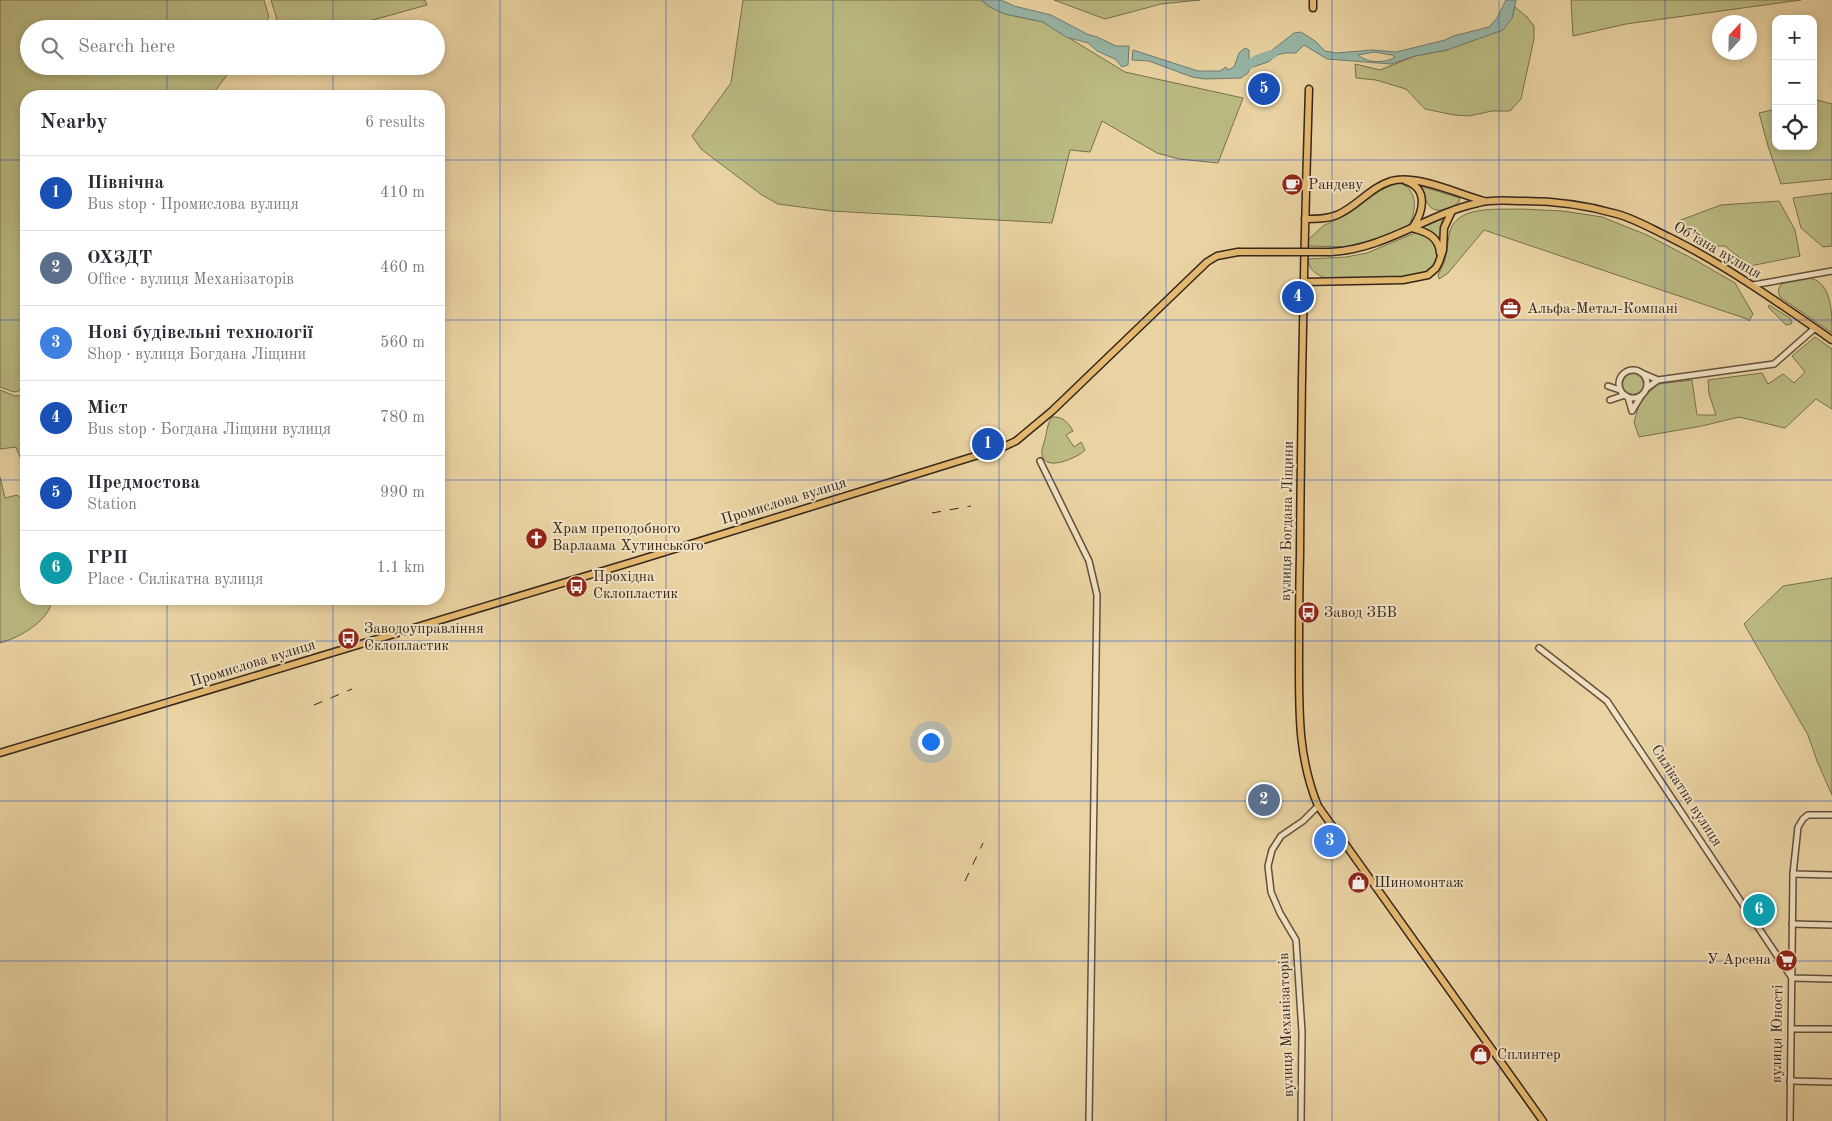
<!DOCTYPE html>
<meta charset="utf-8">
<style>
:root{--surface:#fff;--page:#f7f7f7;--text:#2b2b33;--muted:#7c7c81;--line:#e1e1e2;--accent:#8f2418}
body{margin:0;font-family:"Old Standard TT",serif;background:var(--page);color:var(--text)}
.controls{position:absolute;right:15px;top:15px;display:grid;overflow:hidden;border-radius:10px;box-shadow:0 2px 8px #0003}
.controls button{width:45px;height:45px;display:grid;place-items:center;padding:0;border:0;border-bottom:1px solid var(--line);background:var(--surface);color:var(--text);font:25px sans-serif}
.compass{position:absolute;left:1712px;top:15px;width:45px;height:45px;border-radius:50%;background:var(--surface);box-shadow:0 2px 8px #0003;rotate:22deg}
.you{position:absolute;left:930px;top:741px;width:18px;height:18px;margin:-12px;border:4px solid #fff;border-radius:50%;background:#1a73e8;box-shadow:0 0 0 8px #1a73e833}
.badge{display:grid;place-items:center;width:32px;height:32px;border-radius:50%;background:var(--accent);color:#fff;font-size:16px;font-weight:700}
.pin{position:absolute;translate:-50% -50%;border:2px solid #fff;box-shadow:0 1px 5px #0006}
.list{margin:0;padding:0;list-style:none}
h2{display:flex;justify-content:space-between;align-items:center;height:65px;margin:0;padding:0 20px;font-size:21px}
h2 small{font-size:16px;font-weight:400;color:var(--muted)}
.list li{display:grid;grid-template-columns:32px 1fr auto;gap:15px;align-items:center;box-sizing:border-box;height:75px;padding:0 20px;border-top:1px solid var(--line)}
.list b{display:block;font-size:19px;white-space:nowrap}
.list p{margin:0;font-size:16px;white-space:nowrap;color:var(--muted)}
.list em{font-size:16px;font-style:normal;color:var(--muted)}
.icon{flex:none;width:28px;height:28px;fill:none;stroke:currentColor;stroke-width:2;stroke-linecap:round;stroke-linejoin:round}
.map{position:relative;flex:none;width:1832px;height:1121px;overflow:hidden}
.search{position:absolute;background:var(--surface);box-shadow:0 2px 8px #0003;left:20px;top:20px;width:425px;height:55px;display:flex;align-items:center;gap:12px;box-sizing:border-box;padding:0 18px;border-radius:28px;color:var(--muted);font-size:19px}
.panel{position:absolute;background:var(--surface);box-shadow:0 2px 8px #0003;left:20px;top:90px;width:425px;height:515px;border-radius:20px}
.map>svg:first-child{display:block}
</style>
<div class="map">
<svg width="1832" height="1121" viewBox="0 0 1832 1121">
<rect width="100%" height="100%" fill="#ead3a2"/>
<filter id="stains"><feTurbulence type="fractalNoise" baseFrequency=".004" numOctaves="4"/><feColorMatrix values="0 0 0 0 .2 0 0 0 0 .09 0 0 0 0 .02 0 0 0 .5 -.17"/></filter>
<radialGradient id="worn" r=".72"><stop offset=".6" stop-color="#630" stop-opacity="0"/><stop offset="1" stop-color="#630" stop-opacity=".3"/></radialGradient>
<!-- green -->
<g fill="#bbbb82" stroke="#78704e">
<path d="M 0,0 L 264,0 L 269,17 L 263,25 L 257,25 L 255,29 L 29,29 L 29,66 L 234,66 L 211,96 L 26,96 L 26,389 L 14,392 L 0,387 Z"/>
<path d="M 271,0 L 425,0 L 427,5 L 340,29 L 280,29 Z"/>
<path d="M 743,0 L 981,0 L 990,7 L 1005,14 L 1043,22 L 1125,72 L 1243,98 L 1218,163 L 1179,159 L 1157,153 L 1102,121 L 1090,152 L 1070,150 L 1052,223 L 831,211 L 778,204 L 762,195 L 701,149 L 692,136 L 731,83 Z"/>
<path d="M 1054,0 L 1200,0 L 1161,4 L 1105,19 Z"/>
<path d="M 1571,0 L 1801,0 L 1626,24 L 1573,36 Z"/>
<path d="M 1515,7 L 1527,17 L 1534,26 L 1534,39 L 1521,99 L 1510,111 L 1492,111 L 1469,116 L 1454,115 L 1425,109 L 1406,89 L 1376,80 L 1356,78 L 1355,64 L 1380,70 L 1415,56 L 1447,50 L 1512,18 Z"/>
<path d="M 1813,99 L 1832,104 L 1832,179 L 1781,184 L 1768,146 L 1759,113 L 1776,109 L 1776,146 L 1813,146 Z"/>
<path d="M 1399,183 C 1418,189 1417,210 1409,225 L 1375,241 L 1350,247 L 1307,246 L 1309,239 L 1323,226 L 1339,218 L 1379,190 Z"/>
<path d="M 1420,186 L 1460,198 L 1459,202 C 1455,206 1451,207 1445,209 C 1428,215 1425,198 1420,186 Z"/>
<path d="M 1832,193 L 1832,246 L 1823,247 L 1801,228 L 1793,198 Z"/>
<path d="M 1779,201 L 1795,230 L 1800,256 L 1750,266 L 1725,246 L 1707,246 L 1678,221 L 1721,205 Z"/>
<path d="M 1522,209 L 1563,211 L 1602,217 L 1647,235 L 1697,261 L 1735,283 L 1753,314 L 1749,321 L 1747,319 L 1484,230 L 1448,273 L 1439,279 L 1438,275 C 1448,258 1446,253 1449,235 C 1454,204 1498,210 1522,209 Z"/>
<path d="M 1442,218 L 1441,245 L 1436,235 L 1422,227 Z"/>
<path d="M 1415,233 L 1423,234 L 1433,240 L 1435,244 L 1437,250 L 1436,264 L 1430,272 L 1404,279 L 1325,278 C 1316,274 1309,270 1308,259 L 1346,257 L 1367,253 Z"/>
<path d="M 1810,278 C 1832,283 1832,312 1832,333 L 1780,297 C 1772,279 1798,280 1810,278 Z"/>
<path d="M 1769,305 L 1790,318 L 1792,322 L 1791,324 L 1786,325 L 1768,307 Z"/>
<path d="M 1815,337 L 1832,349 L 1832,409 L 1816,399 L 1785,428 L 1739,417 L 1702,426 L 1639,437 L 1634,422 L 1639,405 L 1649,392 L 1659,384 L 1692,380 L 1697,415 L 1716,415 L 1709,394 L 1708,380 L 1762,373 L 1768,384 L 1783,374 L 1794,383 L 1805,372 L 1792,356 Z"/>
<circle cx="1633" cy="384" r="11"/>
<path d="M 0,390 L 15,396 L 26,395 L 26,472 L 16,447 L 0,449 Z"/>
<path d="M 1052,417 C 1062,416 1068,422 1073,431 L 1066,435 L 1074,447 L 1081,442 L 1085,450 L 1083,452 C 1075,458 1046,472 1042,455 C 1041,450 1044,444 1045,439 C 1047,432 1047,424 1052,417 Z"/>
<path d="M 0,477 L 5,498 L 17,495 L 26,503 L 26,599 L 52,599 C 51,620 19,638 0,643 Z"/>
<path d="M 1832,578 L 1832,795 L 1817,761 L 1808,735 L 1744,624 L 1783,586 Z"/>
</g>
<!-- water -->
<g fill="#98b7a9" stroke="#717d70" fill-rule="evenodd">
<path d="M 981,0 L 1001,0 L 1014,6 L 1051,15 L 1087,34 L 1097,37 L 1116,46 L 1129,46 L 1128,65 L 1122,67 L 1115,59 L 1097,51 L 1088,43 L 1066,37 L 1043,22 L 1005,14 L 990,7 Z"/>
<path d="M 1506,0 L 1516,0 L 1512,18 L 1503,30 L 1447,50 L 1415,56 L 1391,64 L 1327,59 L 1304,45 L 1296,53 L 1285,53 L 1277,55 L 1268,62 L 1250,68 L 1248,73 L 1241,78 L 1205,79 L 1192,77 L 1149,61 L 1132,60 L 1133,50 L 1198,71 L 1220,71 L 1226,67 L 1228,70 L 1234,67 L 1239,53 L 1245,48 L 1249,50 L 1249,60 L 1258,61 L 1294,33 L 1301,32 L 1315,41 L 1325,51 L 1336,53 L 1372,50 L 1396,52 L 1445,40 L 1453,36 L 1489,27 L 1497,18 ZM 1374,52 L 1392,55 L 1395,57 C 1385,64 1367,63 1358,55 Z"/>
</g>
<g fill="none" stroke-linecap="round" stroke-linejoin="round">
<!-- river -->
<path stroke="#98b7a9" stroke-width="9" d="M 1244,67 L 1258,59 L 1273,54"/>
<defs>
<g id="minor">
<path d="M 1753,285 L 1832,271"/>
<circle cx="1633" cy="384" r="14"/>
<path d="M 1644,374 L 1658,380 L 1647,388"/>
<path d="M 1658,380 L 1774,364 L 1815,328"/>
<path d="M 1608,386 L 1620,390"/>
<path d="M 1628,397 L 1632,411 L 1641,396"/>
<path d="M 1610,400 L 1625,395"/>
<path d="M 1040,461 L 1089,561 L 1097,595 L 1089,1121"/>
<path d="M 1539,648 L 1607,701 L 1792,978 L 1832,979"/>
<path d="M 1793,874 L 1832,875"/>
<path d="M 1792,924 L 1832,925"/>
<path d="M 1791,1029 L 1832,1029"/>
<path d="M 1790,1081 L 1832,1082"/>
<path d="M 1301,1121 L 1302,1032 L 1296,940 L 1280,913 L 1271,892 L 1268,866 L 1272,850 L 1281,836 L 1303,821 L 1318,806"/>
<path d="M 1790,1121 L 1793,874 L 1798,827 L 1803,819 L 1808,815 L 1832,815"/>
</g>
<g id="major">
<path d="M 1313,8 L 1313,0"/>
<path d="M 1309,89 C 1304,244 1301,399 1300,555 C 1299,593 1299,630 1299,668 C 1299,717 1299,760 1318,806 L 1543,1121"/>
<path d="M 1406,181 C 1429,189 1423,212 1413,227"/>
<path d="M 1305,219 C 1316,219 1329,219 1339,214 C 1357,206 1371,187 1391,181 C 1417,174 1458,194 1484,201"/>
<path d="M 1412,228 C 1427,232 1439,237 1440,253"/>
<path d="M 1331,252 C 1386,249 1427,214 1478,203 C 1492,199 1508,201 1523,201 C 1555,201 1586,205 1617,214 C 1635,219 1652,229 1669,237 C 1727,266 1779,303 1832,340"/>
<path d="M 1304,282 L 1403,280 L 1428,275 L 1436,268 L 1439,262 L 1443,250 L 1444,228 L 1451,213"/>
<path d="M 0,753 L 639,560 L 1001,448 L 1016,441 L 1052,411 L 1207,262 L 1217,256 L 1238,252"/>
</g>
</defs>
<!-- minor casing -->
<use href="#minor" stroke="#63503c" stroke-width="8"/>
<!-- major casing -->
<use href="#major" stroke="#36251a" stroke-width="9"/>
<!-- minor -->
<use href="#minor" stroke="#f1e2c3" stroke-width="5"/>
<!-- major -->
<use href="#major" stroke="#e5ba71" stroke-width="6"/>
<!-- rail -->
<g stroke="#36251a" stroke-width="1" stroke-dasharray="9 9" stroke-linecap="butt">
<path d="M 932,513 L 971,506"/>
<path d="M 314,705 L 352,689"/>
<path d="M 965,881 L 983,843"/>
</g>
<defs>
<path id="major-bridge" d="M 1238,252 L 1331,252"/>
</defs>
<!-- major-bridge casing -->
<use href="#major-bridge" stroke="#36251a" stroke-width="9" stroke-linecap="butt"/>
<!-- major-bridge -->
<use href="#major-bridge" stroke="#e5ba71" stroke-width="6"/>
</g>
<!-- grid -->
<path fill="none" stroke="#1d4ed8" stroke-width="1" stroke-opacity="0.55" d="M 167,0 L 167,29M 333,0 L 333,29M 500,0 L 500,1121M 666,0 L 666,1121M 833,0 L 833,1121M 999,0 L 999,1121M 1166,0 L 1166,1121M 1332,0 L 1332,1121M 1499,0 L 1499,1121M 1665,0 L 1665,1121M 167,66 L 167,96M 333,66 L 333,96M 0,160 L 26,160M 439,160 L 1832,160M 0,320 L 26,320M 439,320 L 1832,320M 0,480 L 26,480M 439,480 L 1832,480M 167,599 L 167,1121M 333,599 L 333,1121M 0,641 L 1832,641M 0,801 L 1832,801M 0,961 L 1832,961"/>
<!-- icons -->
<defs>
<symbol id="cafe-disc" viewBox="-11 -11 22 22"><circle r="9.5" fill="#8f2418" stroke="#f1e2c3"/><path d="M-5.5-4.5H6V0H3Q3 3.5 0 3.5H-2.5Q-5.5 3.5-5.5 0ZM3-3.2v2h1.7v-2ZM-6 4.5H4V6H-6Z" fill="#fff"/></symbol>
<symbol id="office-disc" viewBox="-11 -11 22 22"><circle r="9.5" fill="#8f2418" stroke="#f1e2c3"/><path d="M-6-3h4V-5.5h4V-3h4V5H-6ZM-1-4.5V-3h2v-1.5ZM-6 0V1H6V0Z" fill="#fff"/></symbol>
<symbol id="church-disc" viewBox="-11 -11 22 22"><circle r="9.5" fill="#8f2418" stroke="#f1e2c3"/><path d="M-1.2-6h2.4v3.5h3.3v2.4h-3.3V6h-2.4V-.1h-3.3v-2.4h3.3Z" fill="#fff"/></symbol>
<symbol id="bus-disc" viewBox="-11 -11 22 22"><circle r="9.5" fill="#8f2418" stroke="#f1e2c3"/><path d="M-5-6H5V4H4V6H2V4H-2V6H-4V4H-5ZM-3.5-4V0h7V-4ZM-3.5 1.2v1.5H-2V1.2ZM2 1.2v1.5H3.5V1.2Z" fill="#fff"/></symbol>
<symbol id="shop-disc" viewBox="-11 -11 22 22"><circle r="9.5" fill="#8f2418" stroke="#f1e2c3"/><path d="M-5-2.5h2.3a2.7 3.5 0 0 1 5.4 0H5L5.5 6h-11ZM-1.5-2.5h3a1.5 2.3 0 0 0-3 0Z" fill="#fff"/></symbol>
<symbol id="supermarket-disc" viewBox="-11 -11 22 22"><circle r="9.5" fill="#8f2418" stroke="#f1e2c3"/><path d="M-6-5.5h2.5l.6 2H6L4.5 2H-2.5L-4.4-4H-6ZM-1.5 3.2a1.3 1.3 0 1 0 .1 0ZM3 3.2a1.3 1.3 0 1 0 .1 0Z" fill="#fff"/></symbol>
</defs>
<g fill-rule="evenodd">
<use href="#cafe-disc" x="1280" y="172" width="25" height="25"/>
<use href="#office-disc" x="1498" y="296" width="25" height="25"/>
<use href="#church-disc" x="524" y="526" width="25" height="25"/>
<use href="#bus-disc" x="564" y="574" width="25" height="25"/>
<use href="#bus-disc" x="1296" y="600" width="25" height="25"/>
<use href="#bus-disc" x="336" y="626" width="25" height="25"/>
<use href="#shop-disc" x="1346" y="870" width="25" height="25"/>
<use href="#supermarket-disc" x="1774" y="948" width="25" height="25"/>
<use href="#shop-disc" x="1468" y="1042" width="25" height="25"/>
</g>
<g text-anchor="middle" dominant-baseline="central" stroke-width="4" stroke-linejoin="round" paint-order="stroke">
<!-- poi labels -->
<g font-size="15" fill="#36251a" stroke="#f1e2c3" text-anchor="start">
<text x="1308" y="185">Рандеву</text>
<text x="1527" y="309">Альфа-Метал-Компані</text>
<text x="552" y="529">Храм преподобного<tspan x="552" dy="17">Варлаама Хутинського</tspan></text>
<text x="593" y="577">Прохідна<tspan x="593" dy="17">Склопластик</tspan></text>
<text x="1324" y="613">Завод ЗБВ</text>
<text x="364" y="629">Заводоуправління<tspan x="364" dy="17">Склопластик</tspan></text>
<text x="1374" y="883">Шиномонтаж</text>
<text x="1771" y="960" text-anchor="end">У Арсена</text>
<text x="1497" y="1055">Сплинтер</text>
</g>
<!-- street labels -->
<g font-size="15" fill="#36251a" stroke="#f1e2c3">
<text transform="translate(1717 251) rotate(30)">Об’їзна вулиця</text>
<text transform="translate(784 502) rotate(-17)">Промислова вулиця</text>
<text transform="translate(1288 521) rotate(-89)">вулиця Богдана Ліщини</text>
<text transform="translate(253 664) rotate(-17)">Промислова вулиця</text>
<text transform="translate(1686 796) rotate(57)">Силікатна вулиця</text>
<text transform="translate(1287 1025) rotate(-92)">вулиця Механізаторів</text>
<text transform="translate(1778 1034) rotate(-89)">вулиця Юності</text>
</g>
</g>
<rect width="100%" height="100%" filter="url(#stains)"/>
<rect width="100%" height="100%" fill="url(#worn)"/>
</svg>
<div class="controls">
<button>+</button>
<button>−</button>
<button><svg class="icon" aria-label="locate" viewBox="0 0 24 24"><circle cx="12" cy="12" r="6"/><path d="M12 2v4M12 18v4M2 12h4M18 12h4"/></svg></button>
</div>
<svg class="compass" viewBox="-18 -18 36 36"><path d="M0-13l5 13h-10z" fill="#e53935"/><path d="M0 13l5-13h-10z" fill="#7c7c81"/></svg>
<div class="you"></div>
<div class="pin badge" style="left:988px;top:444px;background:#1a4fb4">1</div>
<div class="pin badge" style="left:1264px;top:800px;background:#5c6f8a">2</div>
<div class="pin badge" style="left:1330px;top:841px;background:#3f7fe0">3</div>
<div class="pin badge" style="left:1298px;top:297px;background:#1a4fb4">4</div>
<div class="pin badge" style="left:1264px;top:89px;background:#1a4fb4">5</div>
<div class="pin badge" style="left:1759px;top:910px;background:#0f9aa8">6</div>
<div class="search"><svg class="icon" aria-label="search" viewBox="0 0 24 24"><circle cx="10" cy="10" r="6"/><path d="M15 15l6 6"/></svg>Search here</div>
<section class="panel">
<h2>Nearby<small>6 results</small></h2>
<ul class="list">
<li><span class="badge" style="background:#1a4fb4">1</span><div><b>Північна</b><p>Bus stop · Промислова вулиця</p></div><em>410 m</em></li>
<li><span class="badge" style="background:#5c6f8a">2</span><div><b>ОХЗДТ</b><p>Office · вулиця Механізаторів</p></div><em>460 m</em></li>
<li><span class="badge" style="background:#3f7fe0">3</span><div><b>Нові будівельні технології</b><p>Shop · вулиця Богдана Ліщини</p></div><em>560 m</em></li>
<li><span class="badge" style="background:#1a4fb4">4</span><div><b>Міст</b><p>Bus stop · Богдана Ліщини вулиця</p></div><em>780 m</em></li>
<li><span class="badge" style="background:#1a4fb4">5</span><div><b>Предмостова</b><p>Station</p></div><em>990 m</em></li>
<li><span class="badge" style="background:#0f9aa8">6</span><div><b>ГРП</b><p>Place · Силікатна вулиця</p></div><em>1.1 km</em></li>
</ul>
</section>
</div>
